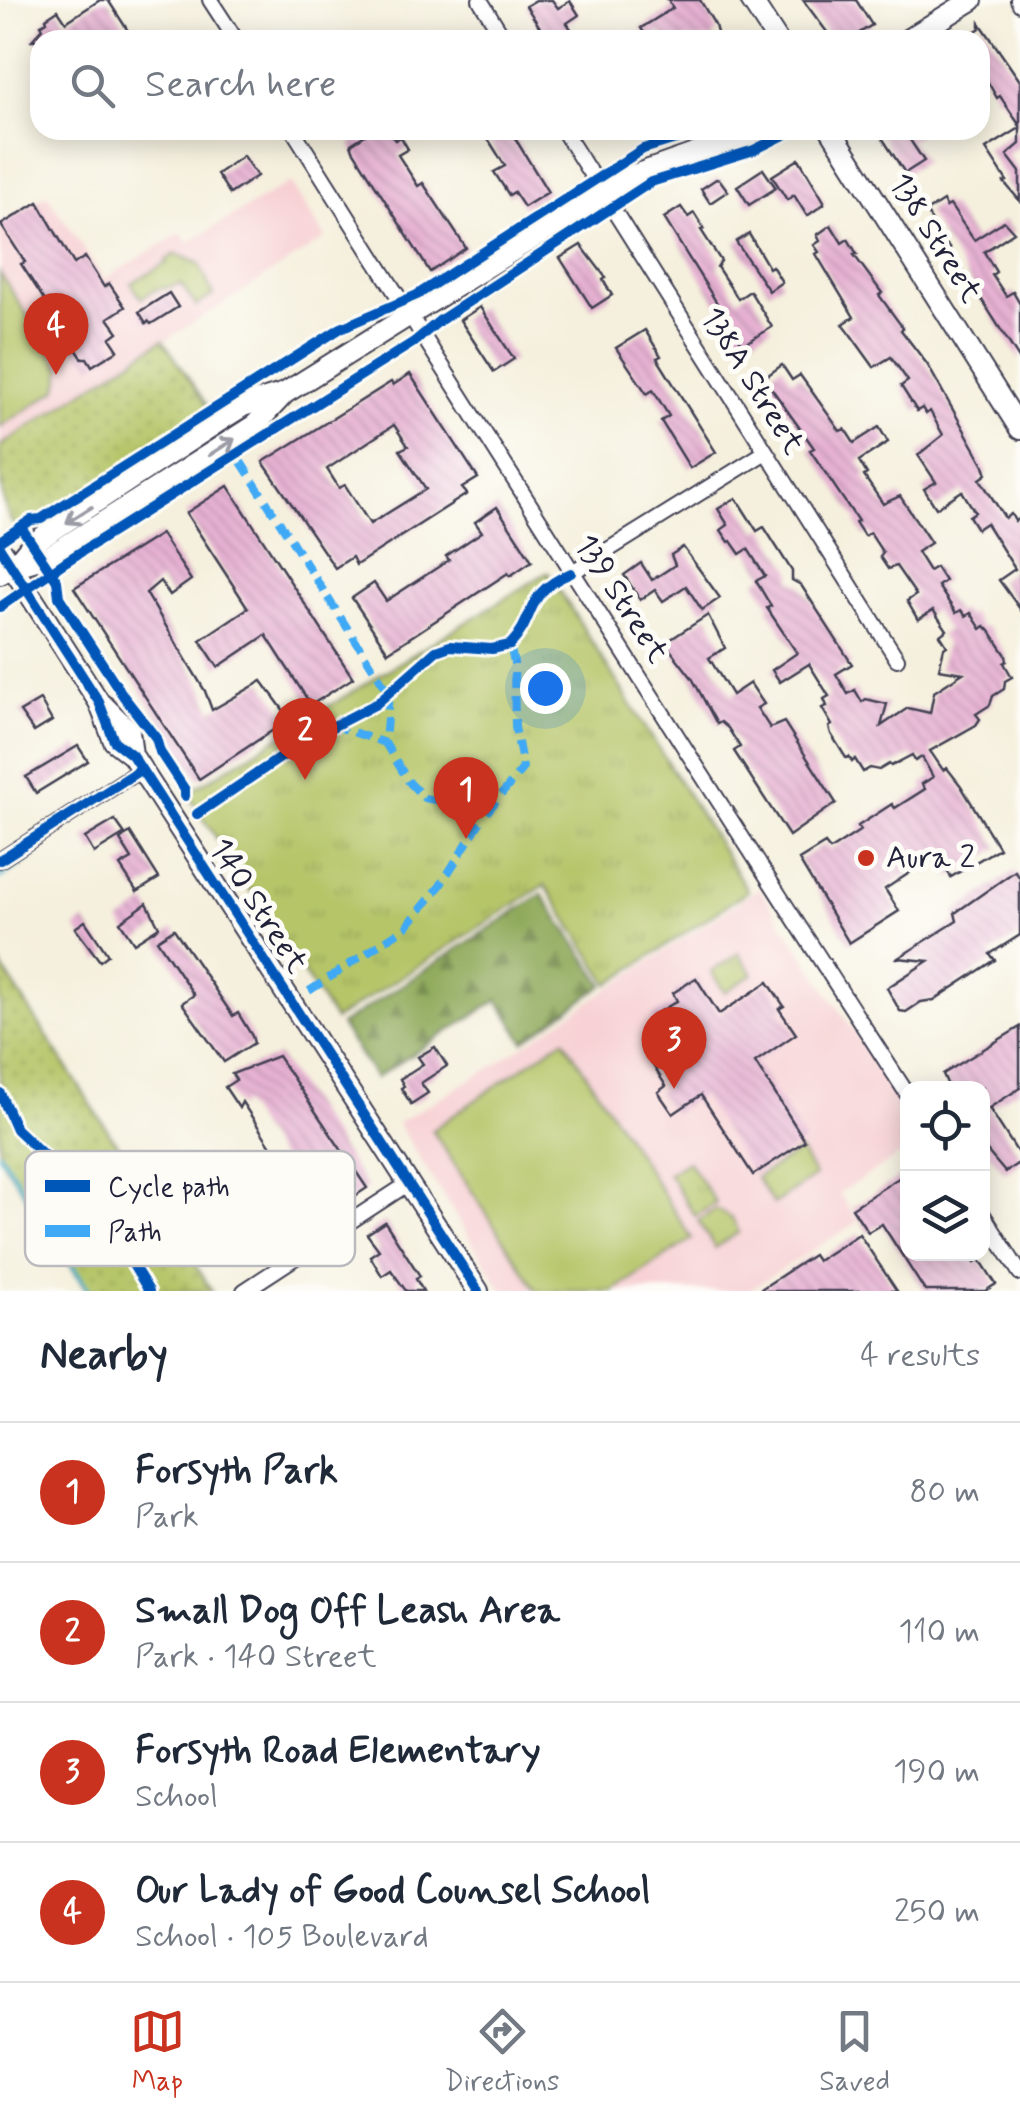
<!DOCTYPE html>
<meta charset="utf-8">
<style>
:root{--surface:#fff;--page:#f6f6f7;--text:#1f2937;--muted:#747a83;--line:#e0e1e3;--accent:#c8321e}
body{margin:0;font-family:Mynerve,sans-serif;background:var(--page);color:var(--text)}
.controls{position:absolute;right:30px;bottom:30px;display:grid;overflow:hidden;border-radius:20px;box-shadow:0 5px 25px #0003}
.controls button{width:90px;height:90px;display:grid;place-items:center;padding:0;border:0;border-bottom:2px solid var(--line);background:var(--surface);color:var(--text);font:50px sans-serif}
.you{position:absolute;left:545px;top:688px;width:35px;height:35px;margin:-25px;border:8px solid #fff;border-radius:50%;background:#1a73e8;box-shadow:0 0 0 15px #1a73e833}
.badge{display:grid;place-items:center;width:65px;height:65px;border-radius:50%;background:var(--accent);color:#fff;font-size:32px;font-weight:700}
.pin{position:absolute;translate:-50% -82px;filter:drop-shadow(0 2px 5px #0008)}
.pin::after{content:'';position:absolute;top:52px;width:35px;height:30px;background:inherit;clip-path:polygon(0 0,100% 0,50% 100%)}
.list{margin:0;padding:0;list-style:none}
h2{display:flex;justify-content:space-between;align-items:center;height:130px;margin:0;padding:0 40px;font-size:42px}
h2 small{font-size:32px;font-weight:400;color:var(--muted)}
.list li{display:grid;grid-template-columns:65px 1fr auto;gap:30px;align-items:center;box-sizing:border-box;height:140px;padding:0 40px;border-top:2px solid var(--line)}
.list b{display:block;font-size:38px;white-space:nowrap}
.list p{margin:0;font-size:32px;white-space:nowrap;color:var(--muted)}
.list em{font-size:32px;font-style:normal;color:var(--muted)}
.icon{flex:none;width:55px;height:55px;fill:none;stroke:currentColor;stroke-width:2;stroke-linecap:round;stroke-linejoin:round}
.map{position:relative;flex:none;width:1020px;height:1291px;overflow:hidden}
.search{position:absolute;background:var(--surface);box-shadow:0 5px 25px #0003;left:30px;right:30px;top:30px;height:110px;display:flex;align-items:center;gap:25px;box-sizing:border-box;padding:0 35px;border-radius:30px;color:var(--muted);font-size:38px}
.sheet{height:690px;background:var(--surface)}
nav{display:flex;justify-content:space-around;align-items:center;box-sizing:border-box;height:140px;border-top:2px solid var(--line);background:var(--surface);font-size:28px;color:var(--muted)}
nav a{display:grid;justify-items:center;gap:5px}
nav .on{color:var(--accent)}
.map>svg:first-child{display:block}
</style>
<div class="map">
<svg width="1020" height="1291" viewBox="0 0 1020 1291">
<defs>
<pattern id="grass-dots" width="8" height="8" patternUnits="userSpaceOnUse" patternTransform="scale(2.5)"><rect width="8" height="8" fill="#b5c568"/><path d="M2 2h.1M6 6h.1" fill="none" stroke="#9ba95b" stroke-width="1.8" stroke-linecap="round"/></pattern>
<pattern id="forest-firs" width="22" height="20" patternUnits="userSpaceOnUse" patternTransform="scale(2.5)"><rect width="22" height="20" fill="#90aa5c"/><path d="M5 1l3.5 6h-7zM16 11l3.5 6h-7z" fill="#758a4d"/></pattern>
<pattern id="park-tufts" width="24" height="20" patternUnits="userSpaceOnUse" patternTransform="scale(2.5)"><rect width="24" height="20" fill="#b5c568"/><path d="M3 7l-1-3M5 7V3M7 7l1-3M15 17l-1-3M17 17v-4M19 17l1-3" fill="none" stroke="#9ba95b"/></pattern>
<pattern id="building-back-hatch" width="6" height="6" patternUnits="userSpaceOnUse" patternTransform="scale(2.5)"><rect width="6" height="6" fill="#e6b1d2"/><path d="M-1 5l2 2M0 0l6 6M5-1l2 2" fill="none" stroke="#c598b5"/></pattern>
</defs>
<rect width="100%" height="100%" fill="#fdfcf7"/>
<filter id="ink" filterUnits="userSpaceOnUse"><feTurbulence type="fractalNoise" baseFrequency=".01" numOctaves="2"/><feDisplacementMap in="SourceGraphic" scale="20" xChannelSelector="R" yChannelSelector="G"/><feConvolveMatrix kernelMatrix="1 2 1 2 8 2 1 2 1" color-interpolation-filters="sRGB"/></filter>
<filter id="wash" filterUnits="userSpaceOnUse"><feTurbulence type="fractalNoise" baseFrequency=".0048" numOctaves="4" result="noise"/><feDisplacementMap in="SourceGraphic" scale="40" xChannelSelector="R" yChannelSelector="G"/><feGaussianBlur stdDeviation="2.25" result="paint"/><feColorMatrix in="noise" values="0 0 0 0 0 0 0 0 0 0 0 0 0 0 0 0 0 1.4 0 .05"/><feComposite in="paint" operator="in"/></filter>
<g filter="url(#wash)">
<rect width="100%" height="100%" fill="#f5f0dd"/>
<!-- built -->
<g fill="#f7cfd3">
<path d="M 290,182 L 326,238 L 0,446 L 0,224 L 47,195 L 104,279 L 181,233 L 188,243 Z"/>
<path d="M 759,888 L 907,1112 L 907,1151 L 839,1193 L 858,1222 L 747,1291 L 503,1291 L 397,1123 L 495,1065 Z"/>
</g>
<!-- grass -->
<g fill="url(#grass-dots)" stroke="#6c7452" stroke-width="2.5">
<path d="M 163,340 L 214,416 L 32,531 C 0,538 0,473 0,446 Z"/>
<path d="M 0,964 L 212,1291 L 87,1291 L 0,1157 Z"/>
</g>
<!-- forest -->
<path fill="url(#forest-firs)" stroke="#59664c" stroke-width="2.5" d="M 542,894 L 604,985 L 524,1041 L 498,1000 L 375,1078 L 340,1025 Z"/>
<!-- park -->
<g fill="url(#park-tufts)" stroke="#6c7452" stroke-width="2.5">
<path d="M 176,254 L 199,263 L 213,295 L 196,306 L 181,284 L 153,291 L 141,298 L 131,283 L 167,263 L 166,260 Z"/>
<path d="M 548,572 L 748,891 L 609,984 L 545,885 L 334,1020 L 187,793 Z"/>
<path d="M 739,953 L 753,974 L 725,992 L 711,972 Z"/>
<path d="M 688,1161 L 716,1203 L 695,1216 L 668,1173 Z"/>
<path d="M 716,1209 L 732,1219 L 739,1232 L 715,1248 L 698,1221 Z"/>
</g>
<!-- pitch -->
<g fill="#b5c568" stroke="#6c7452" stroke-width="2.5">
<path d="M 0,273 L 62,369 L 58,389 L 0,427 Z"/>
<path d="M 564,1039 L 692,1239 L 613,1291 L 537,1291 L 432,1130 Z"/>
<path d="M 800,1151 L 815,1176 L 773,1204 L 756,1178 Z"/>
</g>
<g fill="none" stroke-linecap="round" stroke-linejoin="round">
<!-- stream -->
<g stroke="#43aac3" stroke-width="5">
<path d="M 0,877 L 30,857"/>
<path d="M 0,1154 L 89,1291"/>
</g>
</g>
<g id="blocks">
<!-- building -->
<g fill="url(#building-back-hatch)" fill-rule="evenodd">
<path d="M 100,0 L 108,0 L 134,40 L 32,40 L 43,28 L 41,25 L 47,21 L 46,18 L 58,10 L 66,22 Z"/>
<path d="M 536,0 L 552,0 L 558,8 L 570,1 L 579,15 L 567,23 L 578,40 L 548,40 L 526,6 Z"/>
<path d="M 668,0 L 700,0 L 715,25 L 717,33 L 712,36 L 715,40 L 665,40 L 661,33 L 648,40 L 641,28 L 673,8 Z"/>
<path d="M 803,0 L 856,0 L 872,25 L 848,40 L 833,40 Z"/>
<path d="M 980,23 L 1020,81 L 1020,126 L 1000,96 L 997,98 L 980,68 L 980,40 L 962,40 L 980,28 Z"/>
<path d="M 1020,128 L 1020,144 L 1007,155 L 1020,172 L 1020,201 L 1004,182 L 1007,181 L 986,149 Z"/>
<path d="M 373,130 L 389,130 L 395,140 L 401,137 L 408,149 L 398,155 L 418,186 L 423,183 L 466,248 L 430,272 L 353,150 L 351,144 Z"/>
<path d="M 491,130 L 510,130 L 548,192 L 524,207 L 514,192 L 509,195 L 494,172 L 505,166 L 485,134 Z"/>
<path d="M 877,130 L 926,130 L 910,140 L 924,161 L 905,173 Z"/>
<path d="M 243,156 L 257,176 L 230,194 L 217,174 Z"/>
<path d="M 799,159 L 824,201 L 824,204 L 807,216 L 794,195 L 787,200 L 772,176 Z"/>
<path d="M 763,169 L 776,188 L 749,205 L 737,186 Z"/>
<path d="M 716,179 L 720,180 L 728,191 L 710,203 L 701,189 Z"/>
<path d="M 943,201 L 946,207 L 950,205 L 974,240 L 1004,221 L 1014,232 L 984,252 L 996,272 L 992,275 L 1006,296 L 1013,292 L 1020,304 L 1020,360 L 926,212 Z"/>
<path d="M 38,202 L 74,264 L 85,257 L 104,287 L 109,283 L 125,307 L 108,318 L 118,332 L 110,338 L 118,350 L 92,366 L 87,358 L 82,358 L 21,264 L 25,262 L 1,225 Z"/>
<path d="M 681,207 L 688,217 L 694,213 L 704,229 L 701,230 L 721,261 L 717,267 L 738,299 L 750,291 L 772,327 L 743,345 L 664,218 Z"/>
<path d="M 831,225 L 842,243 L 848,239 L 857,254 L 854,255 L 882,293 L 879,295 L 903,328 L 901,330 L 927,364 L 984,465 L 987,474 L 980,479 L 1005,518 L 1011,514 L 1015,521 L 1020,518 L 1020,609 L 999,580 L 1015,569 L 986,523 L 977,529 L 969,516 L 975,512 L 962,491 L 936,508 L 924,489 L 936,482 L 918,455 L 943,435 L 930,411 L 926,414 L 922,408 L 917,411 L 901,386 L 908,381 L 891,357 L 874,367 L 843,324 L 854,317 L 816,254 L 819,252 L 814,245 L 820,241 L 817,235 Z"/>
<path d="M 749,234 L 769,268 L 772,266 L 782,282 L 769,291 L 736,242 Z"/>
<path d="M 581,245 L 606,278 L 603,280 L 612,295 L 592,308 L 560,258 Z"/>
<path d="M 169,293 L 178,307 L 151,324 L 148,321 L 146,323 L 139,312 Z"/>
<path d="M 480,307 L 514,359 L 494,372 L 460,320 Z"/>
<path d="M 645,330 L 661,356 L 657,358 L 716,452 L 690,468 L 661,421 L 669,416 L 653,390 L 647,394 L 616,348 Z"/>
<path d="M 782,365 L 792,380 L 800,375 L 840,431 L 845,429 L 854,443 L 879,427 L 888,442 L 859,461 L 867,474 L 864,476 L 883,504 L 900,496 L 931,543 L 917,552 L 929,571 L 936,567 L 945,581 L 938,586 L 956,613 L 961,610 L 966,616 L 971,613 L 981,629 L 985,626 L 990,631 L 1006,655 L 1007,661 L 1004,663 L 1012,677 L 1005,681 L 1004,689 L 993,696 L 990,705 L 976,714 L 980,719 L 976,725 L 930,751 L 943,770 L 947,768 L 961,786 L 999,848 L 951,877 L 937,855 L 885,889 L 899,911 L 849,943 L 799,860 L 825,844 L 830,850 L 861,830 L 858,826 L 892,804 L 895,808 L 925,789 L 922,784 L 933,777 L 922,757 L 915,761 L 912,755 L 891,766 L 889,764 L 879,770 L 870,768 L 863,772 L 855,759 L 852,762 L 849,757 L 846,758 L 831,734 L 829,727 L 832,725 L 822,708 L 827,706 L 824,699 L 829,696 L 809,664 L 780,682 L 772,670 L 797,653 L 767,608 L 771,606 L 756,581 L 765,576 L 748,549 L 740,554 L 731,541 L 729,542 L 721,530 L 728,525 L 718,509 L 736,498 L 757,531 L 764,527 L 792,571 L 792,580 L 801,585 L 852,664 L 836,674 L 848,694 L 855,690 L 862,702 L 866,699 L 887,704 L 881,726 L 908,708 L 930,713 L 934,692 L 963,673 L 939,669 L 944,648 L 947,646 L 940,635 L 947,630 L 933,610 L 918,620 L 907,601 L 916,595 L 896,566 L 888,569 L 880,557 L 883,553 L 870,533 L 864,536 L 855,522 L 858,521 L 810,450 L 814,448 L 764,378 Z"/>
<path d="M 410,374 L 478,478 L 462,488 L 467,494 L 356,565 L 352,557 L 335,568 L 263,462 L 391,382 L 393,385 ZM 394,425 L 408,446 L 400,450 L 426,489 L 370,524 L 345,485 L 339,488 L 327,469 Z"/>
<path d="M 228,486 L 353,678 L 311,705 L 266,635 L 218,667 L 200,640 L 248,608 L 186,513 Z"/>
<path d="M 497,507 L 532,561 L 510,576 L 508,573 L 388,652 L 352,598 L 374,583 L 386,601 L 449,560 L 446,556 L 482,532 L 475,522 Z"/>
<path d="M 161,534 L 191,580 L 170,595 L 160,581 L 146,593 L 205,691 L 212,710 L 262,681 L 290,719 L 199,779 L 74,588 Z"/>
<path d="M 683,547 L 720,598 L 702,610 L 686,586 L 663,601 L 655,590 L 640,600 L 624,575 L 641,563 L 652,580 L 675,565 L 671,555 Z"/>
<path d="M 708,615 L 725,648 L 709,658 L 732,695 L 750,683 L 764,704 L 757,708 L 770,728 L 784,722 L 836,803 L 789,836 L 734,751 L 740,747 L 728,728 L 721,722 L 717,724 L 692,678 L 665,643 Z"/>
<path d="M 40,700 L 52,721 L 34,732 L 20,712 Z"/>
<path d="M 78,746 L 88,761 L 36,793 L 26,777 Z"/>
<path d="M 115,820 L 125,834 L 94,853 L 85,838 Z"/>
<path d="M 130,832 L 159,878 L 137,892 L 120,866 L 132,859 L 120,840 Z"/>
<path d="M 1015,871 L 1020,878 L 1020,935 L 990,954 L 995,960 L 934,1000 L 921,1002 L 906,1012 L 900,1011 L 887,988 L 928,961 L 898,958 L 957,921 L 955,913 Z"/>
<path d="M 147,903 L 159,927 L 134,943 L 120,922 Z"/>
<path d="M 85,921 L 108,955 L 100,961 L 75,928 Z"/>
<path d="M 174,929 L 233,1016 L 238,1013 L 252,1036 L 254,1043 L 224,1062 L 182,1003 L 194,995 L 157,940 Z"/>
<path d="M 696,978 L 719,1014 L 768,982 L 784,1006 L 779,1009 L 796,1034 L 755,1062 L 805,1141 L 753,1175 L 701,1095 L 673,1114 L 658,1092 L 666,1086 L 649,1059 L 669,1046 L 651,1017 L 677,1001 L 673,993 Z"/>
<path d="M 1020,1027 L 1020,1088 L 989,1108 L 1020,1156 L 1020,1162 L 1005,1172 L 982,1145 L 982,1088 L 949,1088 L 943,1074 Z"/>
<path d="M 435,1047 L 447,1066 L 421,1083 L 428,1093 L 411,1104 L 401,1088 L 404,1086 L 400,1079 L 423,1064 L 418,1057 Z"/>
<path d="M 278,1056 L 367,1188 L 319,1220 L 242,1102 L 239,1108 L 225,1087 L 236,1080 L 232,1074 Z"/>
<path d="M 908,1172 L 908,1254 L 969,1254 L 975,1263 L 979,1260 L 983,1264 L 996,1284 L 985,1291 L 925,1291 L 882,1224 L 868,1232 L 852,1208 Z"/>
<path d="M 385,1222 L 420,1276 L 416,1279 L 423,1291 L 406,1291 L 391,1270 L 382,1276 L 370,1256 L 379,1250 L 367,1234 Z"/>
<path d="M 859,1234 L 897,1291 L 758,1291 L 813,1255 L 817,1261 Z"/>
</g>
</g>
</g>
<g filter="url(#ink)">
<use href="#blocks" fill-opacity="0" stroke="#424153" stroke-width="2.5"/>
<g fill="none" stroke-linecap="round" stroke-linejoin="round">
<defs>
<g id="street">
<path d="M 210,0 L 236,40"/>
<path d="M 480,0 L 505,40"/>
<path d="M 1018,0 L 1020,4"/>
<path d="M 293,130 C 496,452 700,775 908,1095"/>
<path d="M 563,130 L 897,659"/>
<path d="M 571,573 L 764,453"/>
<path d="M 0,860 L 140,770"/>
<path d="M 982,1213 L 1020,1273"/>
<path d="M 244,1291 L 409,1183"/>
</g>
<g id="secondary">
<path d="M 751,0 L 777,40"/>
<path d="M 907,40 L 972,0"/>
<path d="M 831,130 L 1020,429"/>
<path d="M 0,548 L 99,702 L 114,741 L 132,755 L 478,1291"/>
<path d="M 13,567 L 32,544 L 227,416 L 243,406 L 285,393 L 632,176 L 762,130"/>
<path d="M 0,574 L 13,567 L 50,556 L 255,425 L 283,395"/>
<path d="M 104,706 L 129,731 L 132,755"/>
</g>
</defs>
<!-- street casing -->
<use href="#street" stroke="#424153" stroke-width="18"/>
<!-- secondary casing -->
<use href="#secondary" stroke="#424153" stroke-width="24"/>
<!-- street -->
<use href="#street" stroke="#fff" stroke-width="14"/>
<!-- secondary -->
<use href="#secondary" stroke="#fff" stroke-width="20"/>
<!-- quiet -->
<g stroke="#3fa9f5" stroke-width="8" stroke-dasharray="15 8" stroke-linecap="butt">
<path d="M 241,462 L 389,693 L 385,743 L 409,782 L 424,798 L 464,806 L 484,816 L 523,768 L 515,727 L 514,663 L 510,645"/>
<path d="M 332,725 L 385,743"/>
<path d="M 309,991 L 406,927 L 440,886 L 484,816"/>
</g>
<defs>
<g id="cycleway">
<path d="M 21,527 L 57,581 L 59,597 L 124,697 L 156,738 L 160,752 L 185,790 L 185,796"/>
<path d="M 0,541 L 31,520 L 41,519 L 341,328 L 417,295 L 643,149 L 705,130"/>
<path d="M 0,548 L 99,702 L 114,741 L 132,755 L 478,1291"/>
<path d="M 0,607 L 65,562 L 414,342 L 439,321 L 651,182 L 754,150 L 794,130"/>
<path d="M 197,814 L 305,741 L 376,704 L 436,651 L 450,646 L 492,649 L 510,645 C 538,616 522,594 571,573"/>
<path d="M 0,860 L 140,770"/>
<path d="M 0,1093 L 16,1129 L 95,1203 L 149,1291"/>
</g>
</defs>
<!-- cycleway casing -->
<use href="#cycleway" stroke="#fdfcf7" stroke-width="16"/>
<!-- cycleway -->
<use href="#cycleway" stroke="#0057b8" stroke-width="10"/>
</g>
<!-- one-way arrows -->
<defs><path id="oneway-shaft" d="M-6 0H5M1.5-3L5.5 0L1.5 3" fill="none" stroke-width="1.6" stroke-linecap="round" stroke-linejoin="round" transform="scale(2.5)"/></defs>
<g stroke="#9c9ca7">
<use href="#oneway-shaft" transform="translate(222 447) rotate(-33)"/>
<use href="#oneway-shaft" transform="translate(79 515) rotate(148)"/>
</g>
</g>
<!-- markers -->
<circle fill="#c8321e" stroke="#fdfcf7" stroke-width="4" cx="866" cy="858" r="10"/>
<g text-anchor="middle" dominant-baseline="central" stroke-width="10" stroke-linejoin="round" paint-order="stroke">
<!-- street labels -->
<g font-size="32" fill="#22223b" stroke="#fdfcf7">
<text transform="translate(935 238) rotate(58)">138 Street</text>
<text transform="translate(752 381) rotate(58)">138A Street</text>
<text transform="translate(621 599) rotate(57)">139 Street</text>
<text transform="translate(258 906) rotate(57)">140 Street</text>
</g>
<!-- poi labels -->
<g font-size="32" fill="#22223b" stroke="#fdfcf7" text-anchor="start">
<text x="886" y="858">Aura 2</text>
</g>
</g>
<!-- legend -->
<rect x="25" y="1151" width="330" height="115" rx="15" fill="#fdfcf7" stroke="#bbbbbf" stroke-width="2.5"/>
<rect x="45" y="1180" width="45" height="12" fill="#0057b8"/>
<rect x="45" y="1225" width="45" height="12" fill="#3fa9f5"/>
<g font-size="28" fill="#22223b">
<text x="108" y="1196">Cycle path</text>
<text x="108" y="1241">Path</text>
</g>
</svg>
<div class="controls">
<button><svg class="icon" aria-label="locate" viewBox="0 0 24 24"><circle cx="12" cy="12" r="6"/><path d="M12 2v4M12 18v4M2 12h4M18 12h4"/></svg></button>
<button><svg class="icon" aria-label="layers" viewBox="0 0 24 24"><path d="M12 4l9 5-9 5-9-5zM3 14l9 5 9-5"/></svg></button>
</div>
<div class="you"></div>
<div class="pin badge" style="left:466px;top:839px">1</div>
<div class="pin badge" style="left:305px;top:780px">2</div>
<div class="pin badge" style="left:674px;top:1089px">3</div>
<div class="pin badge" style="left:56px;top:375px">4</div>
<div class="search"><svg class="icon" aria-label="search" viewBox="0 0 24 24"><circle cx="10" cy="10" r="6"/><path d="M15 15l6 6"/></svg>Search here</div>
</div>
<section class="sheet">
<h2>Nearby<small>4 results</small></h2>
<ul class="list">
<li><span class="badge">1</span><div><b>Forsyth Park</b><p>Park</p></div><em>80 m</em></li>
<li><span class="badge">2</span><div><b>Small Dog Off Leash Area</b><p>Park · 140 Street</p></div><em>110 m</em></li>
<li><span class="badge">3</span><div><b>Forsyth Road Elementary</b><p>School</p></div><em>190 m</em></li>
<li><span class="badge">4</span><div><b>Our Lady of Good Counsel School</b><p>School · 105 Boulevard</p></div><em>250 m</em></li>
</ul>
</section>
<nav>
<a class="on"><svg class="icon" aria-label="map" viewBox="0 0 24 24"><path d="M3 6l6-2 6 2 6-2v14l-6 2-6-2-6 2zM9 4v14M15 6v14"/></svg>Map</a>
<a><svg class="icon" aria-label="directions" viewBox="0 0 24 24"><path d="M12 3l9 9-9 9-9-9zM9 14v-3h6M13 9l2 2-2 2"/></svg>Directions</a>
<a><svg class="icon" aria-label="saved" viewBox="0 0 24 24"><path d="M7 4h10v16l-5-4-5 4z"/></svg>Saved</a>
</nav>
